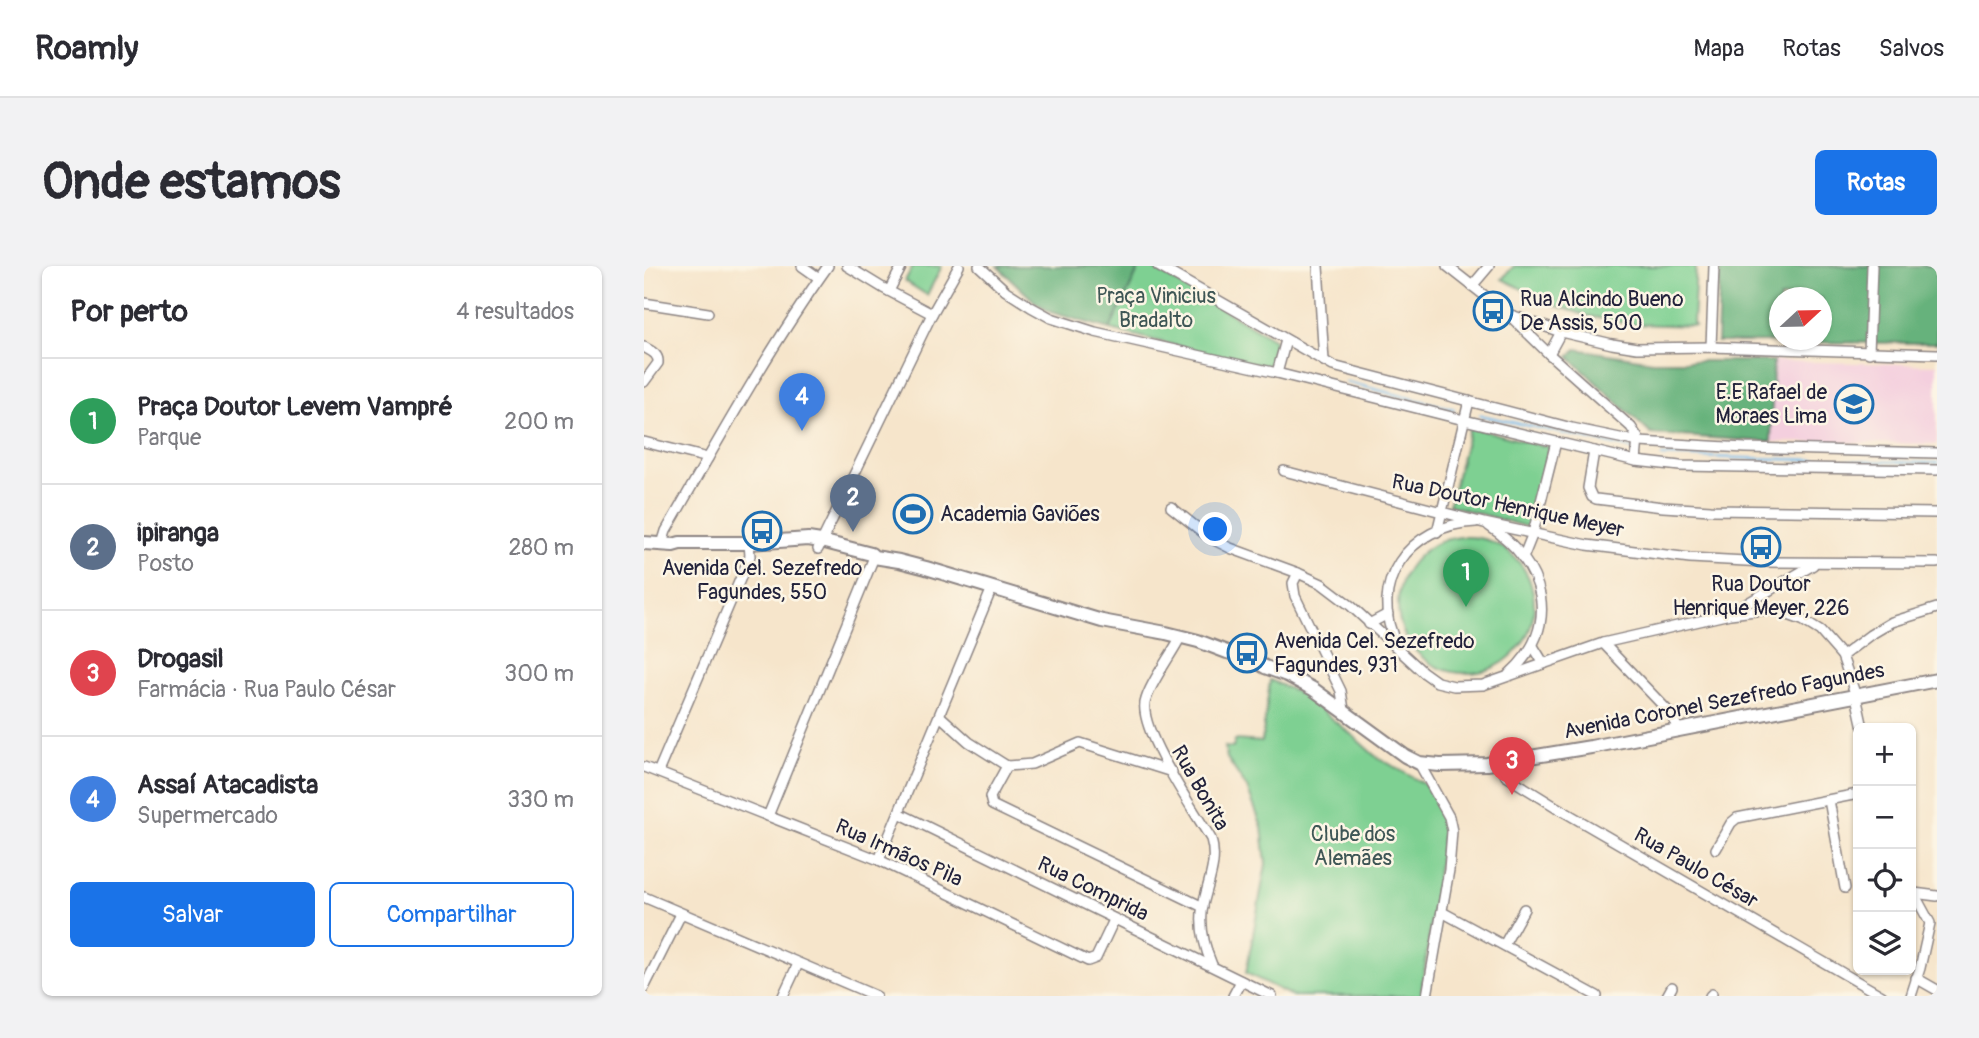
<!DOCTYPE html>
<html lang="pt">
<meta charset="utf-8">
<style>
:root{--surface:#fff;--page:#f2f2f3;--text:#2b2b33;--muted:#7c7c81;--line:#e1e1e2;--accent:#1a73e8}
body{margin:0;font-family:Pangolin,sans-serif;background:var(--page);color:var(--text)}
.controls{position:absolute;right:21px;bottom:21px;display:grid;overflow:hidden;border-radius:10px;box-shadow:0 2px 5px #0004}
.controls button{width:63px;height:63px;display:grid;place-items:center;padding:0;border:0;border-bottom:2px solid var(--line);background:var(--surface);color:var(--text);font:35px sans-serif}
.compass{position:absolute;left:1125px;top:21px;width:63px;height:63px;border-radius:50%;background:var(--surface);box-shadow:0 2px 5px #0004;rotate:68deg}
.you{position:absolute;left:572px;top:264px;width:24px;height:24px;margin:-18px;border:5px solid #fff;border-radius:50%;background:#1a73e8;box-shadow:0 0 0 10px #1a73e833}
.badge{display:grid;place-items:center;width:46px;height:46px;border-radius:50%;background:var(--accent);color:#fff;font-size:23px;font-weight:700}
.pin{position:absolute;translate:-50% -58px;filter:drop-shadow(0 2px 4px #0008)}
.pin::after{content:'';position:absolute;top:37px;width:24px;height:21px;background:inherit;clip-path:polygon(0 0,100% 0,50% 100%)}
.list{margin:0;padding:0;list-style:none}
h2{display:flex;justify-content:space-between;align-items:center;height:91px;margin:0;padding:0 28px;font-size:30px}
h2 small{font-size:23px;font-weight:400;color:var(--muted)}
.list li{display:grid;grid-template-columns:46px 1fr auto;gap:21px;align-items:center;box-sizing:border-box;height:126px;padding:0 28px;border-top:2px solid var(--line)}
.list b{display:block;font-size:26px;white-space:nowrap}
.list p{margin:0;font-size:23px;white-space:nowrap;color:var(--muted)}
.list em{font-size:23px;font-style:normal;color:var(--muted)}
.actions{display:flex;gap:14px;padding:21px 28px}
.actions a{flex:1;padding:16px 0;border:2px solid var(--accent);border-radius:10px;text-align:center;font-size:24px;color:var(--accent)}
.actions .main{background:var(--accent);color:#fff}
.icon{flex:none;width:38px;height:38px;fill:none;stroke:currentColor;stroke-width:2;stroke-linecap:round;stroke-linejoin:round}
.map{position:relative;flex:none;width:1293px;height:730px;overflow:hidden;border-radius:10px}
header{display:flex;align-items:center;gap:42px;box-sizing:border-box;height:98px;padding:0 35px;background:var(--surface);border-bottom:2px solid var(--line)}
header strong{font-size:33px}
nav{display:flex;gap:38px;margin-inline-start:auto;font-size:24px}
.intro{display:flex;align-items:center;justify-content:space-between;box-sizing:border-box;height:168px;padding:0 42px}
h1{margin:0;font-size:49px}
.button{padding:18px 32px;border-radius:10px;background:var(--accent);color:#fff;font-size:24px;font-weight:700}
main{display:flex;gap:42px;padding:0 42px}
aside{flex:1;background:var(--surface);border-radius:10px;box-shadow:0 2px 5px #0004}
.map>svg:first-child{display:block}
</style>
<header>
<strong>Roamly</strong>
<nav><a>Mapa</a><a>Rotas</a><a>Salvos</a></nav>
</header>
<div class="intro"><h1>Onde estamos</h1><a class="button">Rotas</a></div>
<main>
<aside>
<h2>Por perto<small>4 resultados</small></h2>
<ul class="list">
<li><span class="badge" style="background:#2e9e5b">1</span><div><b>Praça Doutor Levem Vampré</b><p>Parque</p></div><em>200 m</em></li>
<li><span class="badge" style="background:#5c6f8a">2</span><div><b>ipiranga</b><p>Posto</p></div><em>280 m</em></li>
<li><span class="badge" style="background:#e0444e">3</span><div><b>Drogasil</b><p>Farmácia · Rua Paulo César</p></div><em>300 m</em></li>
<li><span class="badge" style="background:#3f7fe0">4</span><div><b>Assaí Atacadista</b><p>Supermercado</p></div><em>330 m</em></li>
</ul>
<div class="actions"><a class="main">Salvar</a><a>Compartilhar</a></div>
</aside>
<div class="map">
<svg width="1293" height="730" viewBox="0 0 1293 730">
<rect width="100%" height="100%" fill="#fcf5e5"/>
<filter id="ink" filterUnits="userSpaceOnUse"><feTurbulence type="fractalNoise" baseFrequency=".0143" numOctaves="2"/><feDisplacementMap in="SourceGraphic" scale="14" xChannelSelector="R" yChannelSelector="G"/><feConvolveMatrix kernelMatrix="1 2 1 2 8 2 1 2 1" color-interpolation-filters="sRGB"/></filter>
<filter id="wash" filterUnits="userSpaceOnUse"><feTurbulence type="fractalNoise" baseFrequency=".00686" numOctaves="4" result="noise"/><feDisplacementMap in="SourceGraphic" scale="28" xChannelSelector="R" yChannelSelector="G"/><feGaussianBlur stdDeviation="1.57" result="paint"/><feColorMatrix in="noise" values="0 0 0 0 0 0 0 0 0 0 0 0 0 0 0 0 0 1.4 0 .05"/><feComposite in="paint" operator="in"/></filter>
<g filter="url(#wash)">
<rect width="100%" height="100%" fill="#f6e5cb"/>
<!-- built -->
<path fill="#f4cfde" d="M 1129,95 L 1293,99 L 1293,178 L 1127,176 Z"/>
<!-- green -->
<g fill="#7ed092" stroke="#507966" stroke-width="2">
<path d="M 269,0 L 298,0 L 283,29 L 261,15 Z"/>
<path d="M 496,0 L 505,0 L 629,73 L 631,76 L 625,99 L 622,100 L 569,89 L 466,63 Z"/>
<path d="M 870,0 L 1052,0 L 1049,57 L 1051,60 L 987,58 L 944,50 L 910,39 L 858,13 Z"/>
<path d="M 826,161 L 898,180 L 905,180 L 887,262 L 805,239 Z"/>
<circle cx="822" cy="339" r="68"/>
<path d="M 626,414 L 657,428 L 708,469 L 730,489 L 780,518 L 788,527 L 801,552 L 777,730 L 648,730 L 602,707 L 622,598 L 618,561 L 603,522 L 583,492 L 581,481 L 589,482 L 591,474 L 618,476 Z"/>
</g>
<!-- forest -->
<g fill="#66b27c" stroke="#446a5c" stroke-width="2" fill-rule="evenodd">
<path d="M 353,0 L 496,0 L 466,63 L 406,46 L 390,35 Z"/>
<path d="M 1076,0 L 1293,0 L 1293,77 L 1073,76 ZM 1136,32 L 1178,32 L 1178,74 L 1136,74 Z"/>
<path d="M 932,83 L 1008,95 L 1129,95 L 1127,176 L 1007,168 L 925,91 Z"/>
</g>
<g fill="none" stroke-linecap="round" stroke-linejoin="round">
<!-- stream -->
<g stroke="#77beef" stroke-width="2.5">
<path d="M 702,116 L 810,143"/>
<path d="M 836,149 L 989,183"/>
<path d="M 1018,190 L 1293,197"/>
</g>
</g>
</g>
<g filter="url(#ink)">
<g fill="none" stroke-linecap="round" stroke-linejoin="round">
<defs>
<g id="minor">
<path d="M 158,0 L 175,12"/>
<path d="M 203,0 L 239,22 L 288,48"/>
<path d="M 335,0 L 362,25 L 387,41 L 407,52 L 451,66 L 633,107 L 820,154 L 992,195 L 1036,200 L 1293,204"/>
<path d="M 514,0 L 689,100 L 928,162 L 995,176 L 1101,182 L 1293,187"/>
<path d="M 674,0 L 680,95"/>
<path d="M 803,0 L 864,48 L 905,88 L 987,161 L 994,172 L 992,195"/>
<path d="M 828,20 L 845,0"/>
<path d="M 245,25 L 258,0"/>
<path d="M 0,37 L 64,47"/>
<path d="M 864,48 L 917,66 L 968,78 L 993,82 L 1067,81 L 1293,88"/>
<path d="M 0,81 C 7,85 15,88 14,97 L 0,116"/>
<path d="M 1067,81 L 1070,0"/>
<path d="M 1225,87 L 1228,0"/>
<path d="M 905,88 L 917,66"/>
<path d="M 633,107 L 642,74"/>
<path d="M 0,176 L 64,192"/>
<path d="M 950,185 L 944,222 L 948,231 L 952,233 L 1019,241 L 1067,244 L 1293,247"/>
<path d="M 640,205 L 840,257 L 943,279 L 1046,292 L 1120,296 L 1293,297"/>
<path d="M 527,241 L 566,272 L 586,282 L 654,307 L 678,318 L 707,340 L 779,406 L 793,416 L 810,420 L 839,419 L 959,377 L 1086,348 L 1119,344 L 1136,346 L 1158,354 L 1176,365 L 1198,390 L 1212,430 L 1219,462"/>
<path d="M 845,260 C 901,297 919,360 865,408"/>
<path d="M 793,266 L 825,135"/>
<path d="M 18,278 L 22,265 C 74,175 124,84 184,0"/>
<path d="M 174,283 L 288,48 L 315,0"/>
<path d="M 879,292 L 889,267 L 912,176"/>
<path d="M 654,307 L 649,317 L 651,330 L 697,425 L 700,444"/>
<path d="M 1090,345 L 1169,299"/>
<path d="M 725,358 L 744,348"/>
<path d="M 537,370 C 527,390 505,418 501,437 C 496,466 551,546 567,573 C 574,596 564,616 559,639 C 555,660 560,680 568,699"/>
<path d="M 959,377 L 1027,448 L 1035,465"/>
<path d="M 889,380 L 900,398"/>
<path d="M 754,381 C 721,319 765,258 832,256"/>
<path d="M 1198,390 L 1226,369 L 1248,356 L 1293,342"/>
<path d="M 296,450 L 325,476 L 363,500 L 388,498 L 436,477 L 528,506"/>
<path d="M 775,497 L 805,551 L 808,565 L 805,604 L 783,730"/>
<path d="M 856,497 L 862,510 L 912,541 L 1238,730"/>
<path d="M 363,500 L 346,531 L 348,539 L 559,641"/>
<path d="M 0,501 L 235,594 L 444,695 L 452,692 L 470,654"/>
<path d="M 14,506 L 106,290 L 105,277"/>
<path d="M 1185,534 L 1201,622"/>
<path d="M 255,547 L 628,730"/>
<path d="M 124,550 L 230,291"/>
<path d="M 1072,583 L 1087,557 L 1093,552 L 1214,528"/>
<path d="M 235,594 L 348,322"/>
<path d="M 1267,622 L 1286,657 L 1276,702 L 1267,730"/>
<path d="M 1270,627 L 1293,630"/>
<path d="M 0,631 L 232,730"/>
<path d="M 798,646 L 953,730"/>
<path d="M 860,679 L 880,643"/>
<path d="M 1272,712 L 1293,724"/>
<path d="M 0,722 L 37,648"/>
<path d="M 139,730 L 154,698"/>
<path d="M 589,730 L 597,715"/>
<path d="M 1023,730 L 1028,721"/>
<path d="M 1066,730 L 1068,728"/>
</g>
<path id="secondary" d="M 0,277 L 29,279 L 36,277 L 105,277 L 164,273 L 177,275 L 227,288 L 230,291 L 255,295 L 282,302 L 458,355 L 522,367 L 554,375 L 583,386 L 603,390 L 621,401 L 643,409 L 669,423 L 761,490 L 775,497 L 796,499 L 843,498 L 947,481 L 1293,414"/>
</defs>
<!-- minor casing -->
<use href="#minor" stroke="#8c8483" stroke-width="12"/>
<!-- secondary casing -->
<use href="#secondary" stroke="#8c8483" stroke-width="16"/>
<!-- minor -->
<use href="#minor" stroke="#fff" stroke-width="9"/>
<!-- secondary -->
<use href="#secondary" stroke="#fff" stroke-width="12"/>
</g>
</g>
<!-- icons -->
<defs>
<symbol id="bus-ring" viewBox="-11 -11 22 22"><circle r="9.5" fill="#fcf5e5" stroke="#1f6fb2" stroke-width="1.5"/><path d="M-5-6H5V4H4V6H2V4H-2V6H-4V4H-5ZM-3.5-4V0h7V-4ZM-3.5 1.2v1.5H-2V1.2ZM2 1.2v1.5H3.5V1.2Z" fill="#1f6fb2"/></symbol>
<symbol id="school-ring" viewBox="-11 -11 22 22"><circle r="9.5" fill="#fcf5e5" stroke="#1f6fb2" stroke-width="1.5"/><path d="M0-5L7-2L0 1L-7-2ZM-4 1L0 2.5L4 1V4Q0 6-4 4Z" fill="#1f6fb2"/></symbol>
<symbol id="stadium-ring" viewBox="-11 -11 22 22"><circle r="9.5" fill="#fcf5e5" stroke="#1f6fb2" stroke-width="1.5"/><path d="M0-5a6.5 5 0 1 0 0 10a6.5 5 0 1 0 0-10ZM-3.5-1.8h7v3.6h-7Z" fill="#1f6fb2"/></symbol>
</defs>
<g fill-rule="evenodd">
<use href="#bus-ring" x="827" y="23" width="44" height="44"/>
<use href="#school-ring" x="1188" y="116" width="44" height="44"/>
<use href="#stadium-ring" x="247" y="226" width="44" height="44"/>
<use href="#bus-ring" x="96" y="243" width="44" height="44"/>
<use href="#bus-ring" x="1095" y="259" width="44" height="44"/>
<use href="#bus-ring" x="581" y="365" width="44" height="44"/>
</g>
<g text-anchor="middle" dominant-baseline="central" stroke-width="5" stroke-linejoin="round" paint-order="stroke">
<!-- park labels -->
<g font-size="21" fill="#3e5655" stroke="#fcf5e5">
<text x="512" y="30">Praça Vinicius<tspan x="512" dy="24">Bradalto</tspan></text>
<text x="709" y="568">Clube dos<tspan x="709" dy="24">Alemães</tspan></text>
</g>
<!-- poi labels -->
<g font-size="21" fill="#22223b" stroke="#fcf5e5" text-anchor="start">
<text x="876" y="33">Rua Alcindo Bueno<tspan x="876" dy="24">De Assis, 500</tspan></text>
<text x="1183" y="126" text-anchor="end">E.E Rafael de<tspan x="1183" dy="24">Moraes Lima</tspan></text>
<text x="296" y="248">Academia Gaviões</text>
<text x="118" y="302" text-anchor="middle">Avenida Cel. Sezefredo<tspan x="118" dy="24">Fagundes, 550</tspan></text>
<text x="1117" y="318" text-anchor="middle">Rua Doutor<tspan x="1117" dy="24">Henrique Meyer, 226</tspan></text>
<text x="630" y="375">Avenida Cel. Sezefredo<tspan x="630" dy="24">Fagundes, 931</tspan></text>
</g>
<!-- street labels -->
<g font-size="21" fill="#22223b" stroke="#fcf5e5">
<text transform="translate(864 240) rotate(12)">Rua Doutor Henrique Meyer</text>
<text transform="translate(1080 435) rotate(-11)">Avenida Coronel Sezefredo Fagundes</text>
<text transform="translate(556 522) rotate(60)">Rua Bonita</text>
<text transform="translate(255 587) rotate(24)">Rua Irmãos Pìla</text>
<text transform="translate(1052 602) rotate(30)">Rua Paulo César</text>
<text transform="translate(449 623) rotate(26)">Rua Comprida</text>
</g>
</g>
</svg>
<div class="controls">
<button>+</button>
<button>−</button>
<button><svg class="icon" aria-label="locate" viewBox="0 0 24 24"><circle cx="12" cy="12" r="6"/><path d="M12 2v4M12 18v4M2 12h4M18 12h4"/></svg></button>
<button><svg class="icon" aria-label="layers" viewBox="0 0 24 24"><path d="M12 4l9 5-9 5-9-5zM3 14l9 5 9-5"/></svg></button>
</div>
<svg class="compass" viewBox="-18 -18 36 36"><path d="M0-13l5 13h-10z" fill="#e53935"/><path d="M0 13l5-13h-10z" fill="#7c7c81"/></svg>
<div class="you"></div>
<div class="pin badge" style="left:822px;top:341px;background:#2e9e5b">1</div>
<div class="pin badge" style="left:209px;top:266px;background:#5c6f8a">2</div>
<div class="pin badge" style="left:868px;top:529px;background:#e0444e">3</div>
<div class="pin badge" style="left:158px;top:165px;background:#3f7fe0">4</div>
</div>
</main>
